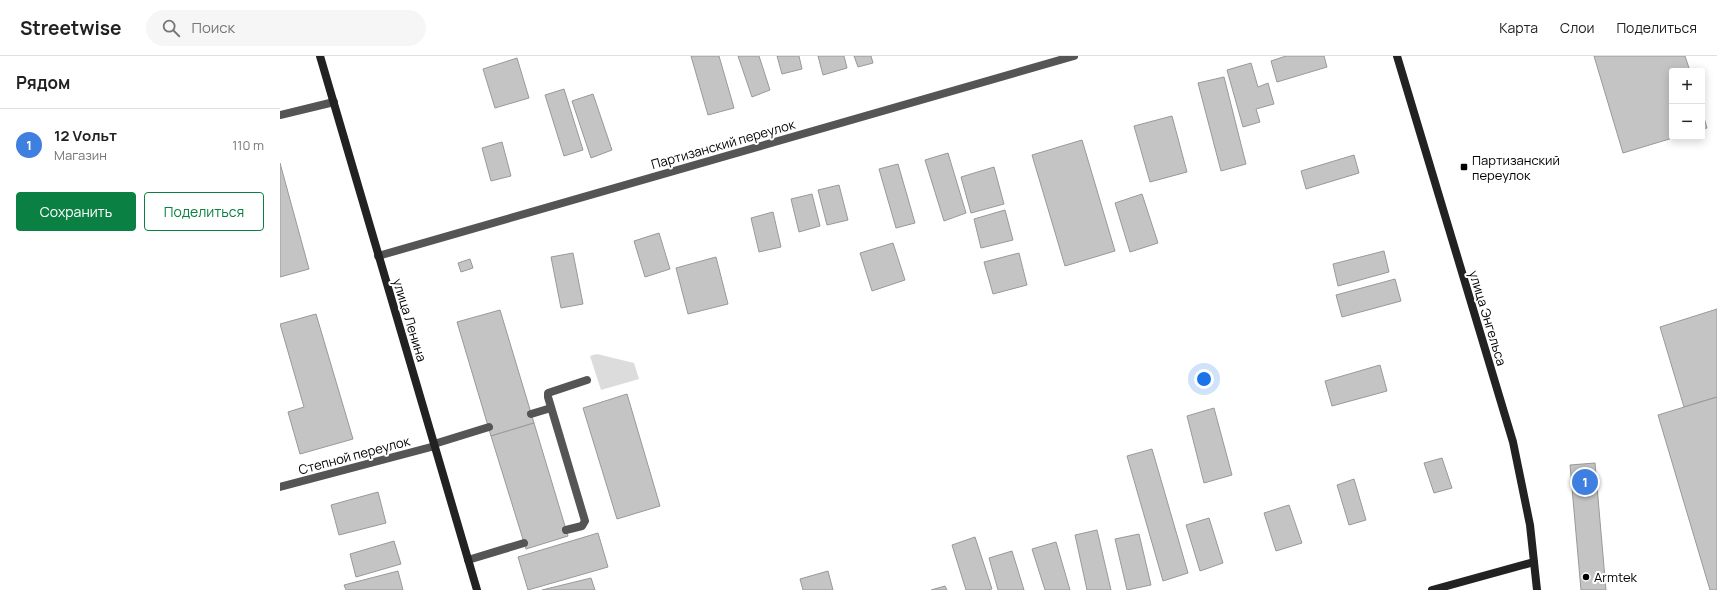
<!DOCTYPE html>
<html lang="ru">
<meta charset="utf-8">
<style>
:root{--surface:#fff;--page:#f6f6f6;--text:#222;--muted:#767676;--line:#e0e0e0;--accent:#0b8043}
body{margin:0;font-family:Manrope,sans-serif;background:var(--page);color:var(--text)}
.controls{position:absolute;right:12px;top:12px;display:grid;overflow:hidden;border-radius:4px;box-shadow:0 2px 10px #0003}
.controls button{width:36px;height:36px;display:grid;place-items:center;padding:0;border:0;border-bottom:1px solid var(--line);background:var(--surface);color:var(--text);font:20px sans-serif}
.you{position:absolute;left:924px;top:323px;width:14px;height:14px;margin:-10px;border:3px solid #fff;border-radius:50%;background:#1a73e8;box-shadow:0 0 0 6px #1a73e833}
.badge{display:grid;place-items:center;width:26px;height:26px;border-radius:50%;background:var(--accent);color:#fff;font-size:13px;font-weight:700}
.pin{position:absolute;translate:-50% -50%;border:2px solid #fff;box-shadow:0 1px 4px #0006}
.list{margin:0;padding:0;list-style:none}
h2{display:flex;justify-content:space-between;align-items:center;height:52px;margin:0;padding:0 16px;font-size:17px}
h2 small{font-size:13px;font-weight:400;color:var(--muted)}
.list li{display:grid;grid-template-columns:26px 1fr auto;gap:12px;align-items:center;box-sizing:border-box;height:72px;padding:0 16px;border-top:1px solid var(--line)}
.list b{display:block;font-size:15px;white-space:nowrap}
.list p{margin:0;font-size:13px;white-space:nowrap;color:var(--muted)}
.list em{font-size:13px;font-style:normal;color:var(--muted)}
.actions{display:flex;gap:8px;padding:12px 16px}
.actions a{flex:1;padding:9px 0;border:1px solid var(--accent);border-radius:4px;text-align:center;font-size:14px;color:var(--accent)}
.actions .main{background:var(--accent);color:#fff}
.icon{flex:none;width:22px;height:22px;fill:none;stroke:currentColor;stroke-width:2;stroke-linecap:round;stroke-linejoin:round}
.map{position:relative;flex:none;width:1437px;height:534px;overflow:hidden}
header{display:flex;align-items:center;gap:24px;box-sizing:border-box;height:56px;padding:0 20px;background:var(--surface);border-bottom:1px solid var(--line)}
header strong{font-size:19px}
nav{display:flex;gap:22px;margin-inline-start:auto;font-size:14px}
.search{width:280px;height:36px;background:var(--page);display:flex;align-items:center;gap:10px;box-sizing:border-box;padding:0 14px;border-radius:22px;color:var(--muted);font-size:15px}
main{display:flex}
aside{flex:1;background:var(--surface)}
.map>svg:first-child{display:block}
</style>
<header>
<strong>Streetwise</strong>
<div class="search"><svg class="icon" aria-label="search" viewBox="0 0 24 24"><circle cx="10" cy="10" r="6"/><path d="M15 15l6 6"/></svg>Поиск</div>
<nav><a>Карта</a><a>Слои</a><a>Поделиться</a></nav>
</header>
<main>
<aside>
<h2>Рядом<small></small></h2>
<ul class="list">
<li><span class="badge" style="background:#3f7fe0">1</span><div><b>12 Vольт</b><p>Магазин</p></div><em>110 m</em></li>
</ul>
<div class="actions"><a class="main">Сохранить</a><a>Поделиться</a></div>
</aside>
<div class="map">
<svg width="1437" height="534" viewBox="0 0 1437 534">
<rect width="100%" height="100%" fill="#fff"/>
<!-- green -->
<path fill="#dcdcdc" d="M 317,298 L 354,307 L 359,323 L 321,334 L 310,300 Z"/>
<!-- building -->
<g fill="#c4c4c4" stroke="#999">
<path d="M 411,0 L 439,0 L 454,52 L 428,59 Z"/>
<path d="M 458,0 L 479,0 L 490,34 L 472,41 Z"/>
<path d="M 497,0 L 519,0 L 522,13 L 502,18 Z"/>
<path d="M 538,0 L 564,0 L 567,12 L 543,19 Z"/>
<path d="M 574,0 L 591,0 L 593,7 L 578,11 Z"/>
<path d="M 1006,0 L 1044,0 L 1047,11 L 997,26 L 991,5 Z"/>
<path d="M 1314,0 L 1405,0 L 1410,15 L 1392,15 L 1392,81 L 1396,81 L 1343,97 Z"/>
<path d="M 237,2 L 249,42 L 215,52 L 203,13 Z"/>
<path d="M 971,7 L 978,31 L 988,27 L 994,48 L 976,53 L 980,66 L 963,71 L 947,14 Z"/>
<path d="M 944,21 L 966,108 L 941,115 L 918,27 Z"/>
<path d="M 284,33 L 303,94 L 284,100 L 265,39 Z"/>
<path d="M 313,38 L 332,94 L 311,102 L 292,45 Z"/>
<path d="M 1422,55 L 1427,72 L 1422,73 Z"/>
<path d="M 892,60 L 907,116 L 870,126 L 854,70 Z"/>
<path d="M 802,84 L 835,195 L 785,210 L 752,99 Z"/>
<path d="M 222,86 L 231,120 L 211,125 L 202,92 Z"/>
<path d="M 668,97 L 686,157 L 664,165 L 645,104 Z"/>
<path d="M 1074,99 L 1079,117 L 1026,133 L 1021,115 Z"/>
<path d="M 0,107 L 29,213 L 0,221 Z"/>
<path d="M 618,108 L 635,167 L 616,172 L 599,113 Z"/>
<path d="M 714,111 L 724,148 L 691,157 L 681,121 Z"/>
<path d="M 559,129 L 568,164 L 547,169 L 538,134 Z"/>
<path d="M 532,138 L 540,170 L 519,176 L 511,143 Z"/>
<path d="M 862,138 L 878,187 L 850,196 L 835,147 Z"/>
<path d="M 725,154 L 733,184 L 701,192 L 694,163 Z"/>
<path d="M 493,156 L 501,191 L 479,196 L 471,162 Z"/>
<path d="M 379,177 L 390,213 L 365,221 L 354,185 Z"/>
<path d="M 613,187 L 625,224 L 592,235 L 580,197 Z"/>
<path d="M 1104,195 L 1109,216 L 1058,230 L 1053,208 Z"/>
<path d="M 293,197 L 303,248 L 281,252 L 271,201 Z"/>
<path d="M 739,197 L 747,229 L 713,238 L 704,206 Z"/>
<path d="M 436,201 L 448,248 L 408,258 L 396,212 Z"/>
<path d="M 190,203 L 193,212 L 181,216 L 178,207 Z"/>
<path d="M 1115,223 L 1121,245 L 1062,261 L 1056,239 Z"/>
<path d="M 1437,253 L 1437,341 L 1404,351 L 1380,271 Z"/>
<path d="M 220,254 L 254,367 L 211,380 L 177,266 Z"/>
<path d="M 36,258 L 73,383 L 20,398 L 8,356 L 24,351 L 0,268 Z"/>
<path d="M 1100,309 L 1107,335 L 1052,350 L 1045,325 Z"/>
<path d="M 347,338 L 380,450 L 337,463 L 303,352 Z"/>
<path d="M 1437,341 L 1437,534 L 1430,534 L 1378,359 Z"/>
<path d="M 934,352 L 952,419 L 924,427 L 907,360 Z"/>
<path d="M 254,367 L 288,480 L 246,493 L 211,380 Z"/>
<path d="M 872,393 L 908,517 L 883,525 L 847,400 Z"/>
<path d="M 1162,402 L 1172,432 L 1154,437 L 1144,407 Z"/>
<path d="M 1315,407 L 1326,534 L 1301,534 L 1290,409 Z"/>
<path d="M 1074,423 L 1086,464 L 1069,469 L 1057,429 Z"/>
<path d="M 98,436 L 106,467 L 59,479 L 51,449 Z"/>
<path d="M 1009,449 L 1022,487 L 996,495 L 984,457 Z"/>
<path d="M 929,462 L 943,507 L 920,515 L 906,469 Z"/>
<path d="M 817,474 L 831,534 L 807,534 L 795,479 Z"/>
<path d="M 318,477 L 328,511 L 248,534 L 238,501 Z"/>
<path d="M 859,478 L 871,529 L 847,534 L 835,483 Z"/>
<path d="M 695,481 L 712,533 L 707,534 L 686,534 L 672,489 Z"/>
<path d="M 114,485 L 121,508 L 76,521 L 70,498 Z"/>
<path d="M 776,486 L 790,534 L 765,534 L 752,493 Z"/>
<path d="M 732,495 L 744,534 L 718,534 L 709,502 Z"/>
<path d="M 118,515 L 123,534 L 66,534 L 64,529 Z"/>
<path d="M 548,515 L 553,534 L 523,534 L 520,523 Z"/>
<path d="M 311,522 L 315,534 L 262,534 Z"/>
<path d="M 665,530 L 667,534 L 651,534 Z"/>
</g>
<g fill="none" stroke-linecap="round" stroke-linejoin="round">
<!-- lane -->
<g stroke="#555" stroke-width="8">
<path d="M 251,358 L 271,352"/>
<path d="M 154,388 L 209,371"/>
<path d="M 286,474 L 302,470 L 305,465 L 268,341 L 268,337 L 307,324"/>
<path d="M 188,504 L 244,487"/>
</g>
<!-- street -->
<g stroke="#555" stroke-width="8">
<path d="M 0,59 L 54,46"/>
<path d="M 98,200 L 794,0"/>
<path d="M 0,431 L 155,390"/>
</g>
<!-- secondary -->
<g stroke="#222" stroke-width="8">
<path d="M 40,0 L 197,534"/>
<path d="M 1117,0 L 1233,386 L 1250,469 L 1257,534"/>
<path d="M 1152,534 L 1254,506"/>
</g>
</g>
<!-- markers -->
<g fill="#000" stroke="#fff" stroke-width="1.5">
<rect x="1180" y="107" width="8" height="8" rx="2"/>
<circle cx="1306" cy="521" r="4"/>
</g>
<g text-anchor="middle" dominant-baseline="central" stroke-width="4" stroke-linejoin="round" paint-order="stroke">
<!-- street labels -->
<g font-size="13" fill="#000" stroke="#fff">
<text transform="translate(443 88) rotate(-16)">Партизанский переулок</text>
<text transform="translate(1208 262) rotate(73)">улица Энгельса</text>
<text transform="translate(130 264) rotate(73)">улица Ленина</text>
<text transform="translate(74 399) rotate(-15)">Степной переулок</text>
</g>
<!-- poi labels -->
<g font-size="13" fill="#000" stroke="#fff" text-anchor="start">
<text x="1192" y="104">Партизанский<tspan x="1192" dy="15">переулок</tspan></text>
<text x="1314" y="521">Armtek</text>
</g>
</g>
</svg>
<div class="controls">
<button>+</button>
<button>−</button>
</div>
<div class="you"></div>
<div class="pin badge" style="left:1305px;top:426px;background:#3f7fe0">1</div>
</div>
</main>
